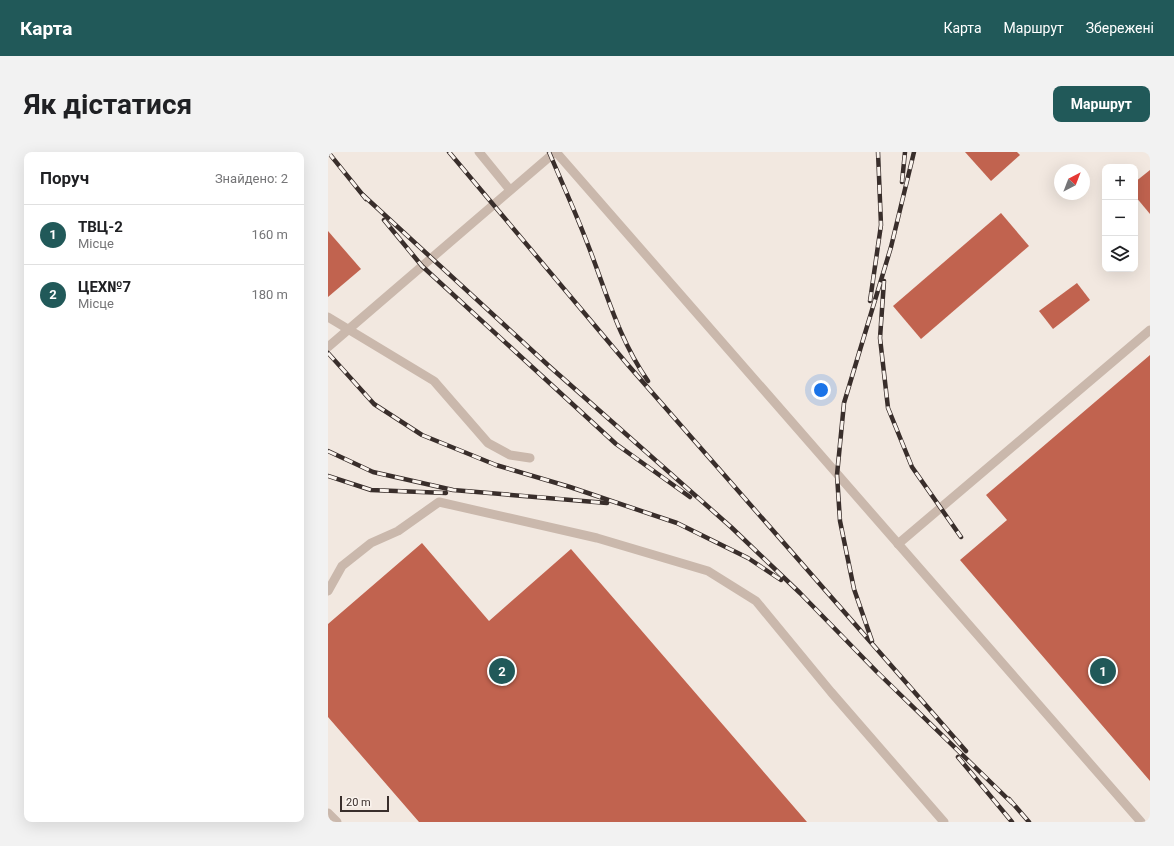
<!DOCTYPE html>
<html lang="uk">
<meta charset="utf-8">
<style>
:root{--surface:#fff;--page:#f2f2f2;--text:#202124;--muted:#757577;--line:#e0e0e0;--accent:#215959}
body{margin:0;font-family:Roboto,sans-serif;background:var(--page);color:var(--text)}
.controls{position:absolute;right:12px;top:12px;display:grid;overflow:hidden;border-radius:8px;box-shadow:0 4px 16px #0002}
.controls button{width:36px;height:36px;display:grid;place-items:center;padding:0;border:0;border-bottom:1px solid var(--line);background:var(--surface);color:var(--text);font:20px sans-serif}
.compass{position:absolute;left:726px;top:12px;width:36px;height:36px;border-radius:50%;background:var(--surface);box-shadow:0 4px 16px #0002;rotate:42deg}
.scale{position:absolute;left:12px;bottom:10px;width:49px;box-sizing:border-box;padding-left:4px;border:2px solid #392e2b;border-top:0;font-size:11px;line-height:14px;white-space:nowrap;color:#392e2b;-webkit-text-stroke:3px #faf3ed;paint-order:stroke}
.you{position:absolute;left:493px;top:238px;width:14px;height:14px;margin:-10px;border:3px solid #fff;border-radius:50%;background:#1a73e8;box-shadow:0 0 0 6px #1a73e833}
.badge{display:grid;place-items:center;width:26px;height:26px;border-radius:50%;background:var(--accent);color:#fff;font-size:13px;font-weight:700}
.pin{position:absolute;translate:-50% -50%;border:2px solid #fff;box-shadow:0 1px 4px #0006}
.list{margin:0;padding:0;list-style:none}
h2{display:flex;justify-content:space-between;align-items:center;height:52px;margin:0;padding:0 16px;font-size:17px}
h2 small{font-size:13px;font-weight:400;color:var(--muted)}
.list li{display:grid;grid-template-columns:26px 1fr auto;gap:12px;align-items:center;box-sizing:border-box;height:60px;padding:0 16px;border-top:1px solid var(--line)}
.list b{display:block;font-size:15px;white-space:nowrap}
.list p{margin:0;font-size:13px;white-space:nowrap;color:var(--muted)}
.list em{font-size:13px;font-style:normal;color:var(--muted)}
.icon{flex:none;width:22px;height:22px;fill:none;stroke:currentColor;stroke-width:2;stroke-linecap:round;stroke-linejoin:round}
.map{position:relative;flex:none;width:822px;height:670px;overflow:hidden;border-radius:8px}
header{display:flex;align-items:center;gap:24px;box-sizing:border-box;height:56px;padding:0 20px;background:var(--accent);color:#fff}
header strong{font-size:19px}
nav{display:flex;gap:22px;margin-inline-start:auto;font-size:14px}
.intro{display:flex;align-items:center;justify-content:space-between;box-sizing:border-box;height:96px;padding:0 24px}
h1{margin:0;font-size:28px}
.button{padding:10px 18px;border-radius:8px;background:var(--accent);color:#fff;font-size:14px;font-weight:700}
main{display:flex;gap:24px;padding:0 24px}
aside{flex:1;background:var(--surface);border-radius:8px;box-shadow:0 4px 16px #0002}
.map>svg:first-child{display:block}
</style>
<header>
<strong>Карта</strong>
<nav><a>Карта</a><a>Маршрут</a><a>Збережені</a></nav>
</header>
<div class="intro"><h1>Як дістатися</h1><a class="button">Маршрут</a></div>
<main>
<aside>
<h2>Поруч<small>Знайдено: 2</small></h2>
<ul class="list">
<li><span class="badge">1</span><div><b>ТВЦ-2</b><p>Місце</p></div><em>160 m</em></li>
<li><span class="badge">2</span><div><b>ЦЕХ№7</b><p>Місце</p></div><em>180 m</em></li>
</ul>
</aside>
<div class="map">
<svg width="822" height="670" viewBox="0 0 822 670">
<rect width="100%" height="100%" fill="#f2e8e0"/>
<!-- building -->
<g fill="#c1634f">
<path d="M 637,0 L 689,0 L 692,3 L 663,29 Z"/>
<path d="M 822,18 L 822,62 L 807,44 L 807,30 Z"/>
<path d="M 673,61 L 701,94 L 593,187 L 565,154 Z"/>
<path d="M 0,79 L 33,117 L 0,145 Z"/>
<path d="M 749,131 L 762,148 L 725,177 L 711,159 Z"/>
<path d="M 822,203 L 822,629 L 632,408 L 679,368 L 658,343 Z"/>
<path d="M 94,391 L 161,469 L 243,397 L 479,670 L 91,670 L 0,565 L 0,472 Z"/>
</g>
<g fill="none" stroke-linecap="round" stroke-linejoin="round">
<!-- lane -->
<g stroke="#cab8ac" stroke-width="9">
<path d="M 151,0 L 182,38"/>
<path d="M 228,0 L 813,670"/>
<path d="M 0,165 L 106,229 L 160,291 L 182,303 L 202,306"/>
<path d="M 0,195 L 227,0"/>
<path d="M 570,392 L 822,178"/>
<path d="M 0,439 L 14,414 L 43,391 L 70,379 L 111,350 L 269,386 L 380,419 L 428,449 L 503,540 L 616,670"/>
<path d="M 0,661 L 9,670"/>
</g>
<defs>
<g id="rail">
<path d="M 0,0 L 38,47"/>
<path d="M 121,0 L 300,213 L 638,599"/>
<path d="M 221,0 C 234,31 248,61 260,93 C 278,139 291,188 320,229"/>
<path d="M 574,30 L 577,0"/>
<path d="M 35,43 L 221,214 L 403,375 L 472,441 L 549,520 L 684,651"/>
<path d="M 56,68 L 94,114 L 288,292 L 362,345"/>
<path d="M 556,129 L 552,186 L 560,256 L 584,315 L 633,385"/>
<path d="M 542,149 L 553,73 L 550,0"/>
<path d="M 0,201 L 46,252 L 94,283 L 168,313 L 242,335 L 349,371 L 420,406 L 453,428"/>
<path d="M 0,299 L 45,320 L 125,338 L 279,351"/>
<path d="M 0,324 L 43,338 L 118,341"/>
<path d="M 544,489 L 526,437 L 512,369 L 509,323 L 516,251 L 563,95 L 586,0"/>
<path d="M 630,605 L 684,670"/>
<path d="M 681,647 L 701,670"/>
</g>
</defs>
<!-- rail casing -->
<use href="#rail" stroke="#392e2b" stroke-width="4.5"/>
<!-- rail -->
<use href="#rail" stroke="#faf3ed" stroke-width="3" stroke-dasharray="9" stroke-linecap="butt"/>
</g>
</svg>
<div class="controls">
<button>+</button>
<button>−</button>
<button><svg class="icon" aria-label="layers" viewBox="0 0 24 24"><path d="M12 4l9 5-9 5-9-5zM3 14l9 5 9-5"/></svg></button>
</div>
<svg class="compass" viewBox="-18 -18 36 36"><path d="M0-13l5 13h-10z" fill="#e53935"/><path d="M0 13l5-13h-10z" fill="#757577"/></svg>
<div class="scale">20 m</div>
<div class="you"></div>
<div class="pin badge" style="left:775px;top:519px">1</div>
<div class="pin badge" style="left:174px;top:519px">2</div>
</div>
</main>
